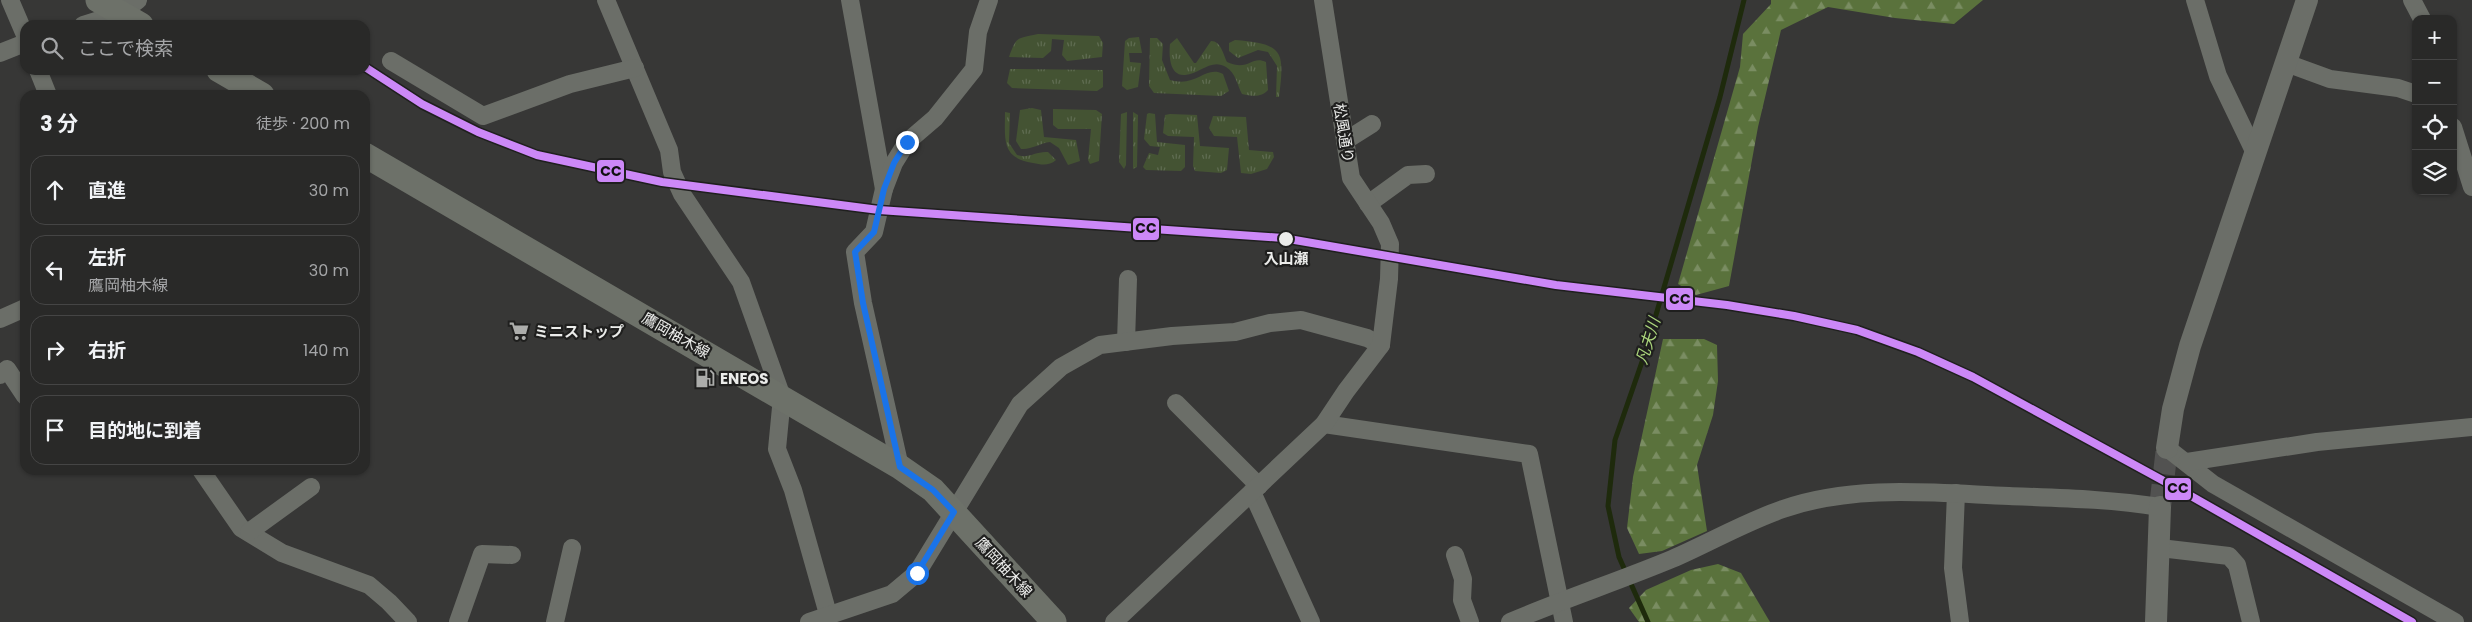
<!DOCTYPE html>
<html lang="ja">
<meta charset="utf-8">
<style>
:root{--surface:#292928;--page:#313130;--text:#f1f3f6;--muted:#a5a6a8;--line:#454545}
body{margin:0;font-family:Poppins,"Noto Sans JP",sans-serif;background:var(--page);color:var(--text)}
.controls{position:absolute;right:15px;top:15px;display:grid;overflow:hidden;border-radius:10px;box-shadow:0 1px 4px #0004}
.controls button{width:45px;height:45px;display:grid;place-items:center;padding:0;border:0;border-bottom:1px solid var(--line);background:var(--surface);color:var(--text);font:25px sans-serif}
.stop{position:absolute;width:15px;height:15px;margin:-11px;border:4px solid #1a73e8;border-radius:50%;background:#fff}
.stop.end{background:#1a73e8;border-color:#fff;box-shadow:0 1px 5px #0008}
.list{margin:0;padding:0;list-style:none}
h2{display:flex;justify-content:space-between;align-items:center;height:65px;margin:0;padding:0 20px;font-size:21px}
h2 small{font-size:16px;font-weight:400;color:var(--muted)}
.list li{display:grid;grid-template-columns:32px 1fr auto;gap:15px;align-items:center;box-sizing:border-box;height:70px;margin:0 10px 10px;padding:0 10px;border:1px solid var(--line);border-radius:15px}
.list b{display:block;font-size:19px;white-space:nowrap}
.list p{margin:0;font-size:16px;white-space:nowrap;color:var(--muted)}
.list em{font-size:16px;font-style:normal;color:var(--muted)}
.icon{flex:none;width:28px;height:28px;fill:none;stroke:currentColor;stroke-width:2;stroke-linecap:round;stroke-linejoin:round}
.map{position:relative;flex:none;width:2472px;height:622px;overflow:hidden}
.search{position:absolute;background:var(--surface);box-shadow:0 1px 4px #0004;left:20px;top:20px;width:350px;height:55px;display:flex;align-items:center;gap:12px;box-sizing:border-box;padding:0 18px;border-radius:15px;color:var(--muted);font-size:19px}
.panel{position:absolute;background:var(--surface);box-shadow:0 1px 4px #0004;left:20px;top:90px;width:350px;height:385px;border-radius:15px}
.map>svg:first-child{display:block}
</style>
<div class="map">
<svg width="2472" height="622" viewBox="0 0 2472 622">
<defs>
<pattern id="grass-tufts" width="24" height="20" patternUnits="userSpaceOnUse" patternTransform="scale(1.25)"><rect width="24" height="20" fill="#445333"/><path d="M3 7l-1-3M5 7V3M7 7l1-3M15 17l-1-3M17 17v-4M19 17l1-3" fill="none" stroke="#5f6c51"/></pattern>
<pattern id="forest-firs" width="22" height="20" patternUnits="userSpaceOnUse" patternTransform="scale(1.25)"><rect width="22" height="20" fill="#5a723c"/><path d="M5 1l3.5 6h-7zM16 11l3.5 6h-7z" fill="#7a8d62"/></pattern>
</defs>
<rect width="100%" height="100%" fill="#373736"/>
<!-- grass -->
<g fill="url(#grass-tufts)">
<path d="M 1038,34 L 1099,36 L 1103,43 L 1102,57 L 1067,61 L 1062,55 L 1064,40 L 1052,39 L 1051,51 L 1043,58 L 1009,57 C 1017,35 1017,39 1038,34 Z"/>
<path d="M 1139,37 L 1142,53 L 1129,53 L 1130,62 L 1141,63 L 1138,87 L 1127,90 L 1122,86 L 1125,41 L 1129,38 Z"/>
<path d="M 1150,38 L 1157,38 L 1163,44 L 1162,60 L 1170,80 C 1197,88 1205,65 1223,74 L 1229,91 L 1221,96 L 1154,93 L 1149,86 Z"/>
<path d="M 1177,38 L 1194,63 L 1196,63 L 1211,41 C 1221,41 1223,54 1227,62 C 1249,72 1251,55 1266,62 L 1268,90 C 1261,98 1252,96 1242,94 C 1237,85 1236,73 1226,67 C 1211,58 1200,74 1185,75 C 1169,76 1169,55 1170,44 Z"/>
<path d="M 1235,40 C 1283,44 1285,50 1279,97 L 1276,97 L 1277,66 L 1268,52 L 1258,50 L 1238,58 L 1229,51 L 1229,43 Z"/>
<path d="M 1010,69 L 1103,70 L 1103,87 L 1097,91 L 1012,88 L 1007,83 Z"/>
<path d="M 1032,108 L 1041,110 L 1044,137 L 1076,140 L 1080,161 L 1068,165 L 1059,148 L 1050,142 C 1040,143 1031,150 1021,149 L 1016,141 L 1020,110 Z"/>
<path d="M 1053,109 L 1096,110 L 1102,114 L 1099,161 L 1090,164 L 1088,160 L 1091,129 L 1058,129 L 1053,125 Z"/>
<path d="M 1005,112 L 1010,113 L 1009,143 L 1017,155 C 1028,159 1036,151 1048,152 L 1056,160 C 1049,166 1042,165 1033,163 C 1001,158 1005,140 1005,112 Z"/>
<path d="M 1127,112 L 1126,165 L 1124,169 L 1119,162 L 1121,114 Z"/>
<path d="M 1133,112 L 1138,115 L 1137,167 L 1133,169 Z"/>
<path d="M 1149,113 L 1155,114 L 1157,142 L 1185,145 L 1185,167 L 1181,171 L 1146,170 L 1143,167 L 1149,153 L 1158,155 L 1160,147 L 1150,146 L 1144,139 L 1147,114 Z"/>
<path d="M 1170,114 L 1197,115 L 1200,146 L 1229,148 L 1227,170 L 1221,173 L 1195,171 L 1193,166 L 1194,137 L 1168,136 L 1163,133 L 1165,115 Z"/>
<path d="M 1213,116 L 1246,117 L 1249,150 L 1273,152 L 1274,157 L 1267,169 L 1251,174 L 1241,173 L 1237,137 L 1214,136 L 1209,128 Z"/>
</g>
<!-- forest -->
<g fill="url(#forest-firs)">
<path d="M 1771,0 L 1983,0 L 1954,24 L 1895,18 L 1828,7 L 1781,30 L 1758,127 L 1729,286 L 1696,295 L 1678,284 L 1740,67 L 1743,34 L 1771,4 Z"/>
<path d="M 1663,339 L 1704,339 L 1717,345 L 1718,381 L 1713,415 L 1697,465 L 1707,531 L 1662,551 L 1639,554 L 1627,528 L 1633,477 Z"/>
<path d="M 1718,564 L 1741,573 L 1770,622 L 1639,622 L 1629,608 L 1646,590 L 1691,570 Z"/>
</g>
<g fill="none" stroke-linecap="round" stroke-linejoin="round">
<!-- stream -->
<path stroke="#1e2a0c" stroke-width="5" d="M 1648,622 L 1619,557 L 1608,506 L 1615,440 L 1643,359 L 1720,97 L 1744,0"/>
<!-- tertiary-tunnel -->
<path stroke="#525251" stroke-width="22" stroke-dasharray="22 11" stroke-linecap="butt" d="M 2160,507 L 2167,448"/>
<!-- minor -->
<g stroke="#6b6e68" stroke-width="18">
<path d="M 10,0 L 25,35"/>
<path d="M 606,0 L 669,150 L 672,172 L 682,194 L 741,282 L 782,397 L 777,449 L 793,490 L 828,614"/>
<path d="M 850,0 L 884,189"/>
<path d="M 2195,0 L 2218,76 L 2254,151"/>
<path d="M 2412,0 L 2422,19"/>
<path d="M 83,25 L 121,13 L 138,0"/>
<path d="M 0,53 L 25,43"/>
<path d="M 391,61 L 483,116 L 570,84 L 635,68"/>
<path d="M 2286,63 L 2330,79 L 2398,88 L 2416,94"/>
<path d="M 38,70 L 48,95"/>
<path d="M 2453,127 L 2472,187"/>
<path d="M 1345,141 L 1372,124"/>
<path d="M 1368,204 L 1408,175 L 1426,174"/>
<path d="M 0,319 L 25,308"/>
<path d="M 1126,342 L 1128,279"/>
<path d="M 0,375 L 7,369 L 25,396"/>
<path d="M 1176,403 L 1259,486"/>
<path d="M 1324,424 L 1529,454 L 1564,622"/>
<path d="M 2167,448 L 2213,484 L 2455,622"/>
<path d="M 2187,462 L 2317,442 L 2472,427"/>
<path d="M 900,467 L 863,303 L 855,252 L 874,232 L 884,189 L 894,163 L 907,142 L 935,118 L 974,69 L 978,32 L 989,0"/>
<path d="M 201,470 L 241,528 L 282,553 L 369,585 L 389,602 L 408,622"/>
<path d="M 1252,492 L 1311,622"/>
<path d="M 1956,493 L 1953,568 L 1960,622"/>
<path d="M 249,532 L 311,487"/>
<path d="M 2160,548 L 2229,556 L 2237,565 L 2251,622"/>
<path d="M 1455,555 L 1463,579 L 1462,600 L 1470,622"/>
<path d="M 458,622 L 482,554 L 512,555"/>
<path d="M 555,622 L 572,548"/>
<path d="M 809,622 L 892,594 L 917,573 L 1020,404 L 1061,367 L 1100,345 L 1172,336 L 1235,332 L 1270,323 L 1301,320 L 1367,338 L 1381,345"/>
<path d="M 1114,622 L 1324,424 L 1346,391 L 1381,345 L 1389,279 L 1390,244 L 1381,223 L 1351,178 L 1323,0"/>
<path d="M 1510,622 C 1564,599 1619,581 1672,559 C 1709,543 1745,522 1783,509 C 1854,484 1935,493 2009,496 C 2059,498 2110,499 2160,507"/>
</g>
<!-- tertiary -->
<g stroke="#6b6e68" stroke-width="22">
<path d="M 2167,448 L 2173,409 L 2190,346 L 2307,0"/>
<path d="M 2156,622 L 2160,507"/>
</g>
<!-- secondary -->
<g stroke="#6d7169" stroke-width="25">
<path d="M 98,0 L 141,25"/>
<path d="M 219,70 L 262,95"/>
<path d="M 365,155 L 900,467 L 933,490 L 1054,622"/>
</g>
<defs>
<path id="rail-1" d="M 365,67 L 422,104 L 478,132 L 537,155 L 662,182 L 879,210 L 1283,238 L 1556,285 L 1727,305 L 1794,316 L 1857,330 L 1918,352 L 1973,377 L 2184,492 L 2412,622"/>
</defs>
<!-- rail-1 casing -->
<use href="#rail-1" stroke="#1f1f1e" stroke-width="11"/>
<!-- rail-1 -->
<use href="#rail-1" stroke="#cc88f7" stroke-width="8"/>
</g>
<g fill="none" stroke-linecap="round" stroke-linejoin="round">
<!-- route -->
<path stroke="#1a73e8" stroke-width="6" d="M 907,142 L 894,163 L 884,189 L 874,232 L 855,252 L 863,303 L 900,467 L 933,490 L 954,512 L 917,573"/>
</g>
<!-- icons -->
<defs>
<symbol id="supermarket-bare" viewBox="-9 -9 18 18"><path d="M-6-5.5h2.5l.6 2H6L4.5 2H-2.5L-4.4-4H-6ZM-1.5 3.2a1.3 1.3 0 1 0 .1 0ZM3 3.2a1.3 1.3 0 1 0 .1 0Z" fill="#acadab" stroke="#1f1f1e" stroke-width="2.5" paint-order="stroke"/></symbol>
<symbol id="fuel-bare" viewBox="-9 -9 18 18"><path d="M-5.5-6h7V0h2V4h1.3V-2.5L3-4.5l.8-.8L6-3V5H2.5V1h-1V6h-7ZM-4.2-4.7v3.2H.2V-4.7Z" fill="#acadab" stroke="#1f1f1e" stroke-width="2.5" paint-order="stroke"/></symbol>
</defs>
<g fill-rule="evenodd">
<use href="#supermarket-bare" x="505" y="317" width="28" height="28"/>
<use href="#fuel-bare" x="691" y="364" width="28" height="28"/>
</g>
<!-- markers -->
<circle fill="#ebecea" stroke="#1f1f1e" stroke-width="2" cx="1286" cy="239" r="8"/>
<g text-anchor="middle" dominant-baseline="central" stroke-width="4.5" stroke-linejoin="round" paint-order="stroke">
<!-- street labels -->
<g font-size="15" fill="#ebecea" stroke="#1f1f1e">
<text transform="translate(1344 133) rotate(81)">松風通り</text>
<text transform="translate(676 335) rotate(30)">鷹岡柚木線</text>
<text transform="translate(1004 567) rotate(47)">鷹岡柚木線</text>
</g>
<!-- stop labels -->
<g font-size="15" font-weight="bold" fill="#ebecea" stroke="#1f1f1e">
<text x="1286" y="258">入山瀬</text>
</g>
<!-- poi labels -->
<g font-size="15" font-weight="bold" fill="#ebecea" stroke="#1f1f1e" text-anchor="start">
<text x="534" y="331">ミニストップ</text>
<text x="720" y="378">ENEOS</text>
</g>
<!-- water labels -->
<g font-size="16" font-style="italic" fill="#aad47b" stroke="#1f1f1e">
<text transform="translate(1648 341) rotate(-73)">凡夫川</text>
</g>
</g>
<g stroke="#1f1f1e" stroke-width="2">
<rect x="596" y="159" width="29" height="24" rx="5" fill="#cc88f7"/>
<rect x="1132" y="217" width="28" height="24" rx="5" fill="#cc88f7"/>
<rect x="1665" y="287" width="29" height="24" rx="5" fill="#cc88f7"/>
<rect x="2164" y="477" width="28" height="24" rx="5" fill="#cc88f7"/>
</g>
<g font-size="14" text-anchor="middle" font-weight="bold" fill="#111">
<text x="611" y="176">CC</text>
<text x="1146" y="233">CC</text>
<text x="1680" y="304">CC</text>
<text x="2178" y="493">CC</text>
</g>
</svg>
<div class="controls">
<button>+</button>
<button>−</button>
<button><svg class="icon" aria-label="locate" viewBox="0 0 24 24"><circle cx="12" cy="12" r="6"/><path d="M12 2v4M12 18v4M2 12h4M18 12h4"/></svg></button>
<button><svg class="icon" aria-label="layers" viewBox="0 0 24 24"><path d="M12 4l9 5-9 5-9-5zM3 14l9 5 9-5"/></svg></button>
</div>
<div class="stop" style="left:917px;top:573px"></div>
<div class="stop end" style="left:907px;top:142px"></div>
<div class="search"><svg class="icon" aria-label="search" viewBox="0 0 24 24"><circle cx="10" cy="10" r="6"/><path d="M15 15l6 6"/></svg>ここで検索</div>
<section class="panel">
<h2>3 分<small>徒歩 · 200 m</small></h2>
<ul class="list">
<li><svg class="icon" aria-label="ahead" viewBox="0 0 24 24"><path d="M12 20V5M6 11l6-6 6 6"/></svg><div><b>直進</b></div><em>30 m</em></li>
<li><svg class="icon" aria-label="left" viewBox="0 0 24 24"><path d="M17 20v-9H6M10 6l-5 5 5 5"/></svg><div><b>左折</b><p>鷹岡柚木線</p></div><em>30 m</em></li>
<li><svg class="icon" aria-label="right" viewBox="0 0 24 24"><path d="M7 20v-9h11M14 6l5 5-5 5"/></svg><div><b>右折</b></div><em>140 m</em></li>
<li><svg class="icon" aria-label="arrive" viewBox="0 0 24 24"><path d="M6 21V4h12l-3 4 3 4H6"/></svg><div><b>目的地に到着</b></div></li>
</ul>
</section>
</div>
